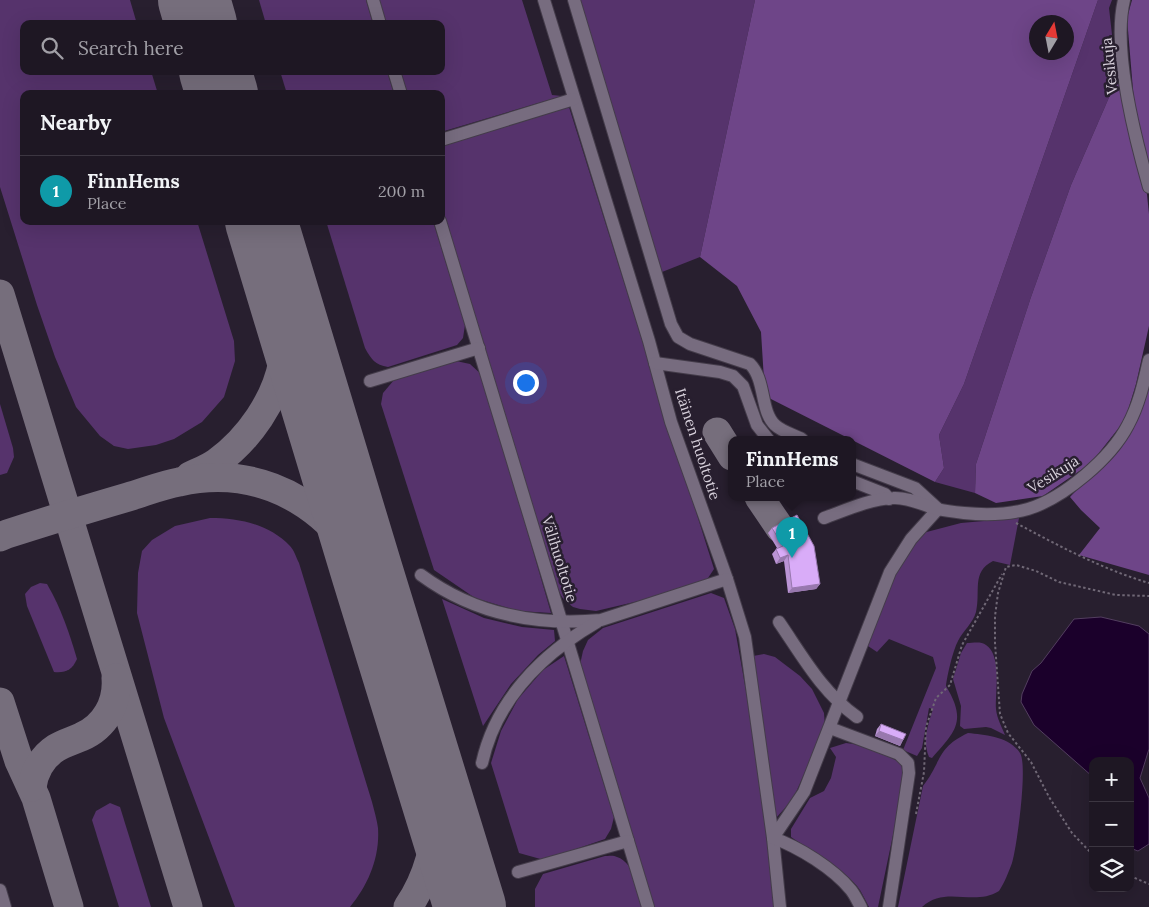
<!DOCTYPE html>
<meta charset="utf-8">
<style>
:root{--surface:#1e1723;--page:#2b2430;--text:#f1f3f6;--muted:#a19fa6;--line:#3c3641;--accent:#b45309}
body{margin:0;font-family:Lora,serif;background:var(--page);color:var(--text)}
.controls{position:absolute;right:15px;bottom:15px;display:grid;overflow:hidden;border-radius:10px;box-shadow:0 5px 20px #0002}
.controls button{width:45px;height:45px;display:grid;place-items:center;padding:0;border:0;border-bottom:1px solid var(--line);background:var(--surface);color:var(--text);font:25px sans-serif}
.compass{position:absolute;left:1029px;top:15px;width:45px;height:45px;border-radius:50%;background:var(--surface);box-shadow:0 5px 20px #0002;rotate:10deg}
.you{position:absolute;left:525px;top:382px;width:18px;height:18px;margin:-12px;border:4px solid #fff;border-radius:50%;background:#1a73e8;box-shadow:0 0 0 8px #1a73e833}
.badge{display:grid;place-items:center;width:32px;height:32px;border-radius:50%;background:var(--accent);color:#fff;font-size:16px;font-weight:700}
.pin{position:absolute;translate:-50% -41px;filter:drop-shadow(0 1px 2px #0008)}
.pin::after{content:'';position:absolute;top:26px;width:18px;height:15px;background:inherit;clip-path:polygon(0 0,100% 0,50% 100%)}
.popup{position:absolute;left:728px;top:436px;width:128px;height:65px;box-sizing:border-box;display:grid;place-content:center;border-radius:10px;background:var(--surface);filter:drop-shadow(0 1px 4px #0005);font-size:16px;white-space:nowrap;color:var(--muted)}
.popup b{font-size:19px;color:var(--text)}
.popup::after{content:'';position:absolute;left:50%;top:100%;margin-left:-10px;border:10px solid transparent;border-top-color:var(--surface)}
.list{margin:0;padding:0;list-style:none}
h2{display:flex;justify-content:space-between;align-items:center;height:65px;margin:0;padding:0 20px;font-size:21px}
h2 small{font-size:16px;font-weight:400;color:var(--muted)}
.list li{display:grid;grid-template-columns:32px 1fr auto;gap:15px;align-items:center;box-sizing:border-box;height:70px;padding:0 20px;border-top:1px solid var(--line)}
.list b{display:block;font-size:19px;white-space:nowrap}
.list p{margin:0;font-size:16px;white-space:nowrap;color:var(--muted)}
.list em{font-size:16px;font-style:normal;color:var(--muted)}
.icon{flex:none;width:28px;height:28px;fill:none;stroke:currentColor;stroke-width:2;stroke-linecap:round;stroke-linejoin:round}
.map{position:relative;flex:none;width:1149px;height:907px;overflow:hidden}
.search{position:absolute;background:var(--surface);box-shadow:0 5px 20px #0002;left:20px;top:20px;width:425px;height:55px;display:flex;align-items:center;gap:12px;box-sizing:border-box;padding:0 18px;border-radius:10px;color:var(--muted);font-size:19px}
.panel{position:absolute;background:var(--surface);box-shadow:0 5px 20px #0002;left:20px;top:90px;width:425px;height:135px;border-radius:10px}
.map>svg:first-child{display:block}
</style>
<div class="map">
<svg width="1149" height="907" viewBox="0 0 1149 907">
<rect width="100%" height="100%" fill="#281f2f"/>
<!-- green -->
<g fill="#56336c">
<path d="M 0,0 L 130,0 L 137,24 L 24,24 L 24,71 L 151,71 L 158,94 L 24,94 L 24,221 L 197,221 L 234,341 L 235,361 L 224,397 L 202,422 L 174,439 L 156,445 L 128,449 L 114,446 L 100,436 L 76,407 L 55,357 L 37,305 L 0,187 Z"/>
<path d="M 259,0 L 366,0 L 373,24 L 266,24 Z"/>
<path d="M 377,0 L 522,0 L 552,95 L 562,96 L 441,132 L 441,94 L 404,94 L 398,71 L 441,71 L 441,24 L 384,24 Z"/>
<path d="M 575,0 L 755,0 L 700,257 L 662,272 Z"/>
<path d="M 1098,0 L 1112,0 L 1109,8 L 1117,79 L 1071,185 L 1031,297 L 976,464 L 975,493 L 935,482 L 944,468 L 939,435 L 964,384 Z"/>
<path d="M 280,71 L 387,71 L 394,94 L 287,94 Z"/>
<path d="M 569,107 L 714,569 L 706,581 L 643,600 L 596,611 L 580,609 L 573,607 L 564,600 L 557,589 L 441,211 L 441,147 L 444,144 L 477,132 Z"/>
<path d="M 326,221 L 433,221 L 465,325 L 463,338 L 457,345 L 388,367 C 375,365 371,359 365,348 Z"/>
<path d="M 456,361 L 470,364 L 482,375 L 551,613 L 518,611 L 475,598 L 434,570 L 381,404 L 383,393 L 394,380 Z"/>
<path d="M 0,404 L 13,448 L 14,457 L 7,473 L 0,475 Z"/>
<path d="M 210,518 C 239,518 269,524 290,546 C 294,550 296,557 299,563 L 372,802 C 374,810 377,820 378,828 C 380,858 368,885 350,907 L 235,907 L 164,718 L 137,613 L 138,573 L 142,551 L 152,540 L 175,526 Z"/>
<path d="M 1019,518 L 1010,565 L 993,561 C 971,572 981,591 976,612 C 973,623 963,631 958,641 C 953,650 947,676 946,686 C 967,721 956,731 932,758 L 929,757 C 922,741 928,725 933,709 L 929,708 L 922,748 L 917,756 L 903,750 L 936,668 L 933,657 L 889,639 L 877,652 L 865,644 L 902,560 L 919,534 L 961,523 Z"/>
<path d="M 40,583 L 47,584 C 61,608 69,632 77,659 C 72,670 66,673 54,672 L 27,606 L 25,594 L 31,587 Z"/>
<path d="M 711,593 L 724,598 L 735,629 L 746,691 L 762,794 L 774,907 L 653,907 L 581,670 L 581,660 L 583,651 L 588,640 L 603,628 Z"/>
<path d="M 442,599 L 484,618 L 522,627 L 554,630 L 555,641 L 538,655 L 511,684 L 483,726 Z"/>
<path d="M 967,643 C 973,643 981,641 986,645 C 1002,655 995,694 996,709 C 997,719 1002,727 1005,735 L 991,728 L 986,727 L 964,729 L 960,726 L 961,706 L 953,679 L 961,653 Z"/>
<path d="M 764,654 L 775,657 L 800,676 L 812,689 L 824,713 L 825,727 L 793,799 L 776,818 L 753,656 Z"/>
<path d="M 564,656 L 614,817 L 611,829 L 605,839 L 544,860 L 519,853 L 491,763 L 501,731 L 518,699 L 543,670 Z"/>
<path d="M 968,733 C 985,735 1009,736 1020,753 C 1028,765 1017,846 1012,863 C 1009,871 1004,884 999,891 C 973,907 946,885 922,907 L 898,907 L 923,786 C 942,762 936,748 968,733 Z"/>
<path d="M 846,743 C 866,745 882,753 901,763 L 903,772 L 903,787 L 878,907 L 869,907 C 865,900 862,892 857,886 C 839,865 813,853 791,837 L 791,829 L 810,798 L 824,791 L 831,778 L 836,757 L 830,748 Z"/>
<path d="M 110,803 L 120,807 L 151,907 L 119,907 L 92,820 L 96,811 Z"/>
<path d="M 605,856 C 608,856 614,855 617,857 C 635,863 638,891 642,907 L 535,907 L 535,889 L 543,874 Z"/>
</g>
<!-- forest -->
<g fill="#6e4588" fill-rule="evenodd">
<path d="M 755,0 L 1098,0 L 964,384 L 939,435 L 944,468 L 935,482 L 765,396 L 761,332 L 737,286 L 700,257 ZM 1036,22 L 1066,22 L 1066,52 L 1036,52 Z"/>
<path d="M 1132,0 L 1149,0 L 1149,169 L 1134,102 L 1127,18 Z"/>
<path d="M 1117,79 L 1146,185 L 1149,214 L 1149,326 L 1136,384 L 1125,420 L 1091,463 L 1043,496 L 996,503 L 975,493 L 976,464 L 1031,297 L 1071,185 Z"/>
<path d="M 1149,383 L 1149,575 L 1079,555 L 1100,528 L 1081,510 L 1070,497 C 1082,484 1096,474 1108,463 C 1131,441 1141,412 1149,383 Z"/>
</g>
<!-- water -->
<path fill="#1b002b" stroke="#533e60" d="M 1101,617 L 1139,626 L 1149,634 L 1149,749 L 1140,778 L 1149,798 L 1149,844 L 1138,851 L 1130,848 L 1130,761 L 1093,761 L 1093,777 L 1034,725 L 1021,702 L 1022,694 L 1032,671 L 1041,663 L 1074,619 Z"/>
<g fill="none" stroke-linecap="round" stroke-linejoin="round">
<!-- taxiway -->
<g stroke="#766e7c" stroke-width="29">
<path d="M 0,294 L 188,907"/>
<path d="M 717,432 L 732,456"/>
<path d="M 190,476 C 198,472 209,468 217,462 C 249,439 276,400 283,361 C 288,335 284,309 280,284"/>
<path d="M 759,497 L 780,528"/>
<path d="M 0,537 L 7,534 C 47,521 87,509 128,497 C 145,492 162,485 179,482 C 246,467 305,491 348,544 C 355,552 361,563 367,572"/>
<path d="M 0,702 L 19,761 L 36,798 L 69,907"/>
<path d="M 32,787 C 34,772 42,757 56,748 C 64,743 72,741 81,737 C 105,727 118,703 116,678"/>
<path d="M 408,907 C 427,879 439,840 435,807 C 433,793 430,778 427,764"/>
</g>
<!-- runway -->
<g stroke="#766e7c" stroke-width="72">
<path d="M 194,0 L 201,24"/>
<path d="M 215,71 L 222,94"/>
<path d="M 261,221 L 367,572 L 470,907"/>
</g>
<defs>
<g id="minor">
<path d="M 373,0 L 380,24"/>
<path d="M 544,0 L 649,341 L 671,422 L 727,579 L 745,637 L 773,838 L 780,907"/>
<path d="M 574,0 L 671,324 L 678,337 L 690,344 L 750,364 C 766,380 760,411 775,425 C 781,431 794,435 802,439"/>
<path d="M 1124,0 C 1112,49 1135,138 1149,187"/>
<path d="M 394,71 L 401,94"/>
<path d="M 441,140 L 574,99"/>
<path d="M 440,221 L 648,907"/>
<path d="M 655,363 L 720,372 L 733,376 L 743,386 L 757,425 L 768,439"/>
<path d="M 370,381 L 479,348"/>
<path d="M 852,464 L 915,488 L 938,509 L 911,539 L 890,572 L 804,792 L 773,838 C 799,847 834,869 851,890 C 855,895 858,902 861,907"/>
<path d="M 852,481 L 885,494 L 889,499"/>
<path d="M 824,518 C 846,510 870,499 893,498 C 908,497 923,505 937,509 C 946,511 955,512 964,513 C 985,515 1007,515 1028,509 C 1064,498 1111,458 1128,425 C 1139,405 1144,382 1149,360"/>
<path d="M 421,575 C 474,614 536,626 601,620 L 727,579"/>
<path d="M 779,622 C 803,657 822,692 857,717"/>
<path d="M 830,728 L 899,754 L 908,763 L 909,773 L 889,907"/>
<path d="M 482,763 C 496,700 542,654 597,622"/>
<path d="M 518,872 L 628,841"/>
<path d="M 0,890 L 5,907"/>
</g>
</defs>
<!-- minor casing -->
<use href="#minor" stroke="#443c4a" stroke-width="14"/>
<!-- path -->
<g stroke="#706876" stroke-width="2" stroke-dasharray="2.5 2.5" stroke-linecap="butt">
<path d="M 1016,523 C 1059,546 1102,569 1149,583"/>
<path d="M 916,814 L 924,772 L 926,727 L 936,698 L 950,685 L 962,645 L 1002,574"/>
<path d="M 1093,855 L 1072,833 L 1049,797 L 1031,762 L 1008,733 L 1000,714 L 995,643 L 995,616 L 998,593 L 1006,567 L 1016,565 L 1036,571 L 1059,582 L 1116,595 L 1149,596"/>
<path d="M 1130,876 L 1149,884"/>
</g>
<!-- minor -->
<use href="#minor" stroke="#776c7f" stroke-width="12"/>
</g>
<!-- wall -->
<g fill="#bb94d5">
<path d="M 772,528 L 820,584 L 816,589 L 788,593 L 784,561 L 776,564 L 772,554 L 777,548 L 768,533 Z"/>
<path d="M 881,724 L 903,740 L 900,746 L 875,736 L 877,729 Z"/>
</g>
<!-- shaded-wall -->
<g fill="#9878ae">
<path d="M 788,555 L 784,561 L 776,564 L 780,558 Z"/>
<path d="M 820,584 L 816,589 L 788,593 L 792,588 Z"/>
<path d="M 879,731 L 903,740 L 900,746 L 875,736 Z"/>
</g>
<!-- building -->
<g fill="#d9acf8" stroke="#9878ae">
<path d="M 797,515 L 814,546 L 820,584 L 792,588 L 788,555 L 780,558 L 776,549 L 783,546 L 772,528 Z"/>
<path d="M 881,724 L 906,734 L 903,740 L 879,731 Z"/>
</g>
<g text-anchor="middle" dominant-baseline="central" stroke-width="5" stroke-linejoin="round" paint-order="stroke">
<!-- street labels -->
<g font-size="15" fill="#d7d0db" stroke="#281f2f">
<text transform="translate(1109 66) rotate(-96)">Vesikuja</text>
<text transform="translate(698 444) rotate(72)">Itäinen huoltotie</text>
<text transform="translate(1053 474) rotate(-32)">Vesikuja</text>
<text transform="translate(560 559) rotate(73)">Välihuoltotie</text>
</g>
</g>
</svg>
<div class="controls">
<button>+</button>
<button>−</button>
<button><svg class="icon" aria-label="layers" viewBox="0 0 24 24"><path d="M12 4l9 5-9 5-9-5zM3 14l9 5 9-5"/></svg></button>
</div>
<svg class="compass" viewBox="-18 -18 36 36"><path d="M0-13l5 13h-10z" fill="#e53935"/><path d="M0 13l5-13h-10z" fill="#a19fa6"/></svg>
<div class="you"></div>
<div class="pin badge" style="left:792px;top:558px;background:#0f9aa8">1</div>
<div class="popup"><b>FinnHems</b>Place</div>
<div class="search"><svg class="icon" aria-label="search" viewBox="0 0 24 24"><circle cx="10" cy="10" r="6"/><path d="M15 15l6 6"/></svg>Search here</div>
<section class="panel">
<h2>Nearby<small></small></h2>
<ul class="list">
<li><span class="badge" style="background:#0f9aa8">1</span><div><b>FinnHems</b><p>Place</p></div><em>200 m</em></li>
</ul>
</section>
</div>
